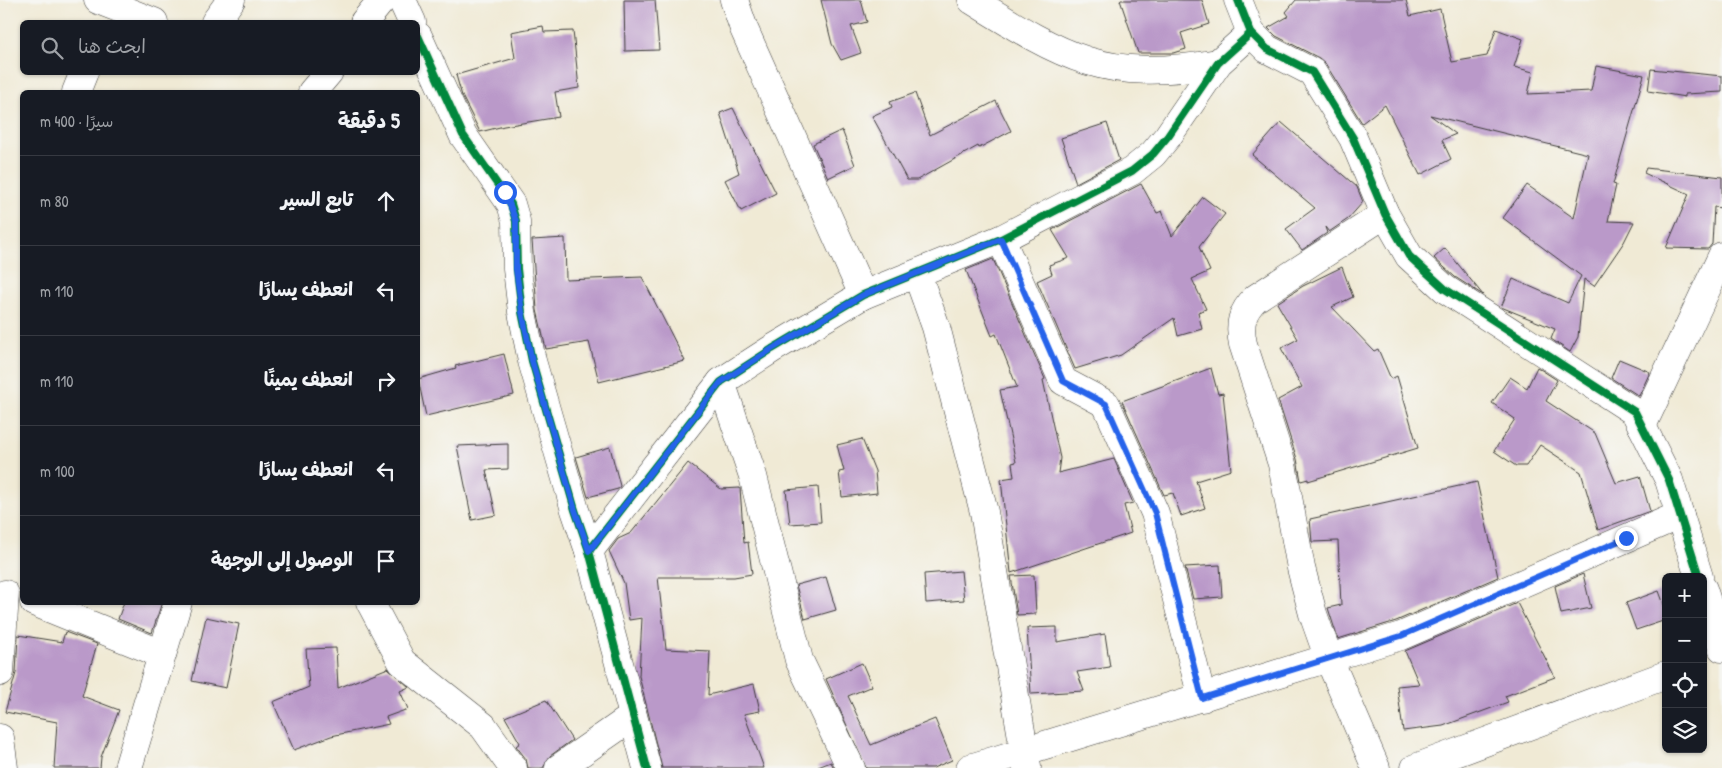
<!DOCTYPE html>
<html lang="ar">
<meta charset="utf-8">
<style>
:root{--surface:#171b24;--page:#20242c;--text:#f1f3f6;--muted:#9ea1a6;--line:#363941}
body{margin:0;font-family:"Patrick Hand","Playpen Sans Arabic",sans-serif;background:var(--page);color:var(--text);direction:rtl}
.controls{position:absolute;right:15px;bottom:15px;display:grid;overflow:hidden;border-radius:8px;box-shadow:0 1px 4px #0004}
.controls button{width:45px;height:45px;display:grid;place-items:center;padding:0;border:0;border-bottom:1px solid var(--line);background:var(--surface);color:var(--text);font:25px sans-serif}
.stop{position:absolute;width:15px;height:15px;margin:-11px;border:4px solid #2563eb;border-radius:50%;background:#fff}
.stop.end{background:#2563eb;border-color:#fff;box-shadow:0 1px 5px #0008}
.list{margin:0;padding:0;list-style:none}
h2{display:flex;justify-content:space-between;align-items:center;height:65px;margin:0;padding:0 20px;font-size:21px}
h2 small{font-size:16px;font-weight:400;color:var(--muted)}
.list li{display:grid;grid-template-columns:32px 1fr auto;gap:15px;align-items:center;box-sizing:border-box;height:90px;padding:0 20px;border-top:1px solid var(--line)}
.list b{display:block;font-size:19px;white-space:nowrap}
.list em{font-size:16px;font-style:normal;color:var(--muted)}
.icon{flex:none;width:28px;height:28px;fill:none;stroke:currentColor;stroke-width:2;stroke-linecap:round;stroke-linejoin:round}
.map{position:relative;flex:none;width:1722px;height:768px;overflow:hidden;direction:ltr}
.search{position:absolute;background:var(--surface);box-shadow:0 1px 4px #0004;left:20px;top:20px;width:400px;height:55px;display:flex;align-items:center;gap:12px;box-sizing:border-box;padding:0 18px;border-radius:8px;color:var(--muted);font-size:19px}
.panel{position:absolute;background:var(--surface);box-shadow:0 1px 4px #0004;left:20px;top:90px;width:400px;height:515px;border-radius:8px;direction:rtl}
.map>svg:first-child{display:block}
</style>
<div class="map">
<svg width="1722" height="768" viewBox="0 0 1722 768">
<rect width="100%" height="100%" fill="#f6f6f2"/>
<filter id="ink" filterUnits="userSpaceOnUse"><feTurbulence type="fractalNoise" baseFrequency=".02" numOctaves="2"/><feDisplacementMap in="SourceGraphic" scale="10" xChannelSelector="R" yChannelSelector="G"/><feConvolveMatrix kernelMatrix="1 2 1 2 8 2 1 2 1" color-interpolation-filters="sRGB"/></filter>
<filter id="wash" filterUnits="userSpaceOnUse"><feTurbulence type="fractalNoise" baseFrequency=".0096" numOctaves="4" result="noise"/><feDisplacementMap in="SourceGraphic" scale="20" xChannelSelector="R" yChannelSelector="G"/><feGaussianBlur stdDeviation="1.12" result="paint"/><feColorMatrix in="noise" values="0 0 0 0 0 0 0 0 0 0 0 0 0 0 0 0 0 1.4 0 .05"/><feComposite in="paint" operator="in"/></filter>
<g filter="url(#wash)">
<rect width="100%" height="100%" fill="#f0ead5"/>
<g id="blocks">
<!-- building -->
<g fill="#ba99c9">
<path d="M 624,0 L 655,0 L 659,50 L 625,51 Z"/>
<path d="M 821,0 L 861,0 L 867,22 L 851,26 L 861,53 L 841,60 L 832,44 Z"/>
<path d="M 1120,0 L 1202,0 L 1209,24 L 1181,33 L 1186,49 L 1173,53 L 1138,53 Z"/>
<path d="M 1296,0 L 1406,0 L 1410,16 L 1440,9 L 1452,62 L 1487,56 L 1496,29 L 1523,39 L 1514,67 L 1533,72 L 1528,94 L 1591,91 L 1596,66 L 1644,75 L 1613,184 L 1616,185 L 1608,221 L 1634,222 L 1624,242 L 1594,286 L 1584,279 L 1578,337 L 1570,352 L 1551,339 L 1555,329 L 1501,307 L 1513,279 L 1568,303 L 1581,276 L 1503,218 L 1527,185 L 1574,218 L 1588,154 L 1430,115 L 1456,134 L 1442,140 L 1451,159 L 1420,175 L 1385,105 L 1362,123 L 1325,63 L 1319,58 L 1276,36 L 1268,28 L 1289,16 L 1286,12 Z"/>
<path d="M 543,26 L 544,32 L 573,31 L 579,88 L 555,92 L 559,117 L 504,126 L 480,132 L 462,96 L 456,75 L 515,58 L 511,32 Z"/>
<path d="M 1651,69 L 1722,76 L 1722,92 L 1685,94 L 1685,97 L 1648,91 Z"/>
<path d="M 915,93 L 930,135 L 996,101 L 1011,131 L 979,148 L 978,146 L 917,180 L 907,180 L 872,116 L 892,107 L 890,102 Z"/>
<path d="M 733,108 L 776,193 L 741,211 L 725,180 L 739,173 L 720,113 Z"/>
<path d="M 1281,122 L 1357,187 L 1363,202 L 1348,219 L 1329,232 L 1325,227 L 1327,233 L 1302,250 L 1286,229 L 1315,208 L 1252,155 Z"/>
<path d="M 1107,123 L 1119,160 L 1076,183 L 1061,138 Z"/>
<path d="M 842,130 L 855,165 L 828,178 L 813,144 Z"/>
<path d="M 1646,168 L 1722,177 L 1722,208 L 1714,207 L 1712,244 L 1708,249 L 1666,248 L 1689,194 L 1644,173 Z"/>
<path d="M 1141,184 L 1157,213 L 1162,211 L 1172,236 L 1203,197 L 1225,214 L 1199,247 L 1210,271 L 1192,279 L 1206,309 L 1198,312 L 1202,329 L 1178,336 L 1174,318 L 1121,355 L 1075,369 L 1037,281 L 1052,274 L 1049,265 L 1069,258 L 1052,230 Z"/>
<path d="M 565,238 L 566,280 L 642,277 L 685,361 L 599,382 L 589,342 L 546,349 L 537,310 L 532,240 Z"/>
<path d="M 1445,248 L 1483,295 L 1455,277 L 1434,258 Z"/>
<path d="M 993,259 L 1045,379 L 1043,380 L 1060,458 L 1058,473 L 1114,459 L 1133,503 L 1124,505 L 1131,533 L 1011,573 L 1001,479 L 1014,477 L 1012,463 L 1016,462 L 1000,390 L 1017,387 L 996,334 L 992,336 L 966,270 Z"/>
<path d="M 1342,267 L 1353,297 L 1332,307 L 1374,351 L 1378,349 L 1391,379 L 1397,376 L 1418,448 L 1308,481 L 1308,479 L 1301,481 L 1297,459 L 1278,400 L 1302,387 L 1281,348 L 1298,339 L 1277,303 L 1303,286 Z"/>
<path d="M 504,354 L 514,395 L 426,416 L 418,379 L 456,368 L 455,366 Z"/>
<path d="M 1619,359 L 1650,372 L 1639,396 L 1611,378 Z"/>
<path d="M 1537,367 L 1557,380 L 1546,401 L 1595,433 L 1616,483 L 1640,476 L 1650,511 L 1598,530 L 1581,472 L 1540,445 L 1526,466 L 1516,466 L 1494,451 L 1515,419 L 1492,403 L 1510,377 L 1527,388 Z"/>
<path d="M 1211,368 L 1218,394 L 1223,393 L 1231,470 L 1196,481 L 1205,508 L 1181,516 L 1173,493 L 1164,495 L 1122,401 Z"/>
<path d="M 862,439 L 875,471 L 877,493 L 842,497 L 839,472 L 844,471 L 837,445 Z"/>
<path d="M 508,444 L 508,469 L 486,470 L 496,515 L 472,520 L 457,446 Z"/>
<path d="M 610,447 L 620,486 L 618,489 L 588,497 L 576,457 Z"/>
<path d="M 688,463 L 721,489 L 740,488 L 744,543 L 748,542 L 752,574 L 734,577 L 658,577 L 666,649 L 710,651 L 708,695 L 754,684 L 760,711 L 744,714 L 764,768 L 662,768 L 639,676 L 642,618 L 629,620 L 624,583 L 609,551 L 618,539 L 631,533 Z"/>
<path d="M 1477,482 L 1498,577 L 1396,621 L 1338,639 L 1328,608 L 1341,605 L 1338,541 L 1312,542 L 1310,519 Z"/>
<path d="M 818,487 L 821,522 L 790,524 L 786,490 Z"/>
<path d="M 1220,565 L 1222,597 L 1193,599 L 1185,567 Z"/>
<path d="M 961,571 L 964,600 L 926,603 L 924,574 Z"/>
<path d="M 1583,574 L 1591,608 L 1561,614 L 1555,586 Z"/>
<path d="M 1034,575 L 1036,614 L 1017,615 L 1011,576 Z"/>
<path d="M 826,577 L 836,610 L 805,619 L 796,585 Z"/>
<path d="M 1659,591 L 1666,610 L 1666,620 L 1636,630 L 1626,603 Z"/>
<path d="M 124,602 L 162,602 L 152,633 L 118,619 Z"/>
<path d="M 1517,603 L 1555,677 L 1505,696 L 1508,702 L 1443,726 L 1403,731 L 1397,686 L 1419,684 L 1405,651 Z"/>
<path d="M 206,617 L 239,624 L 226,688 L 192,681 Z"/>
<path d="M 1057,627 L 1057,642 L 1105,634 L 1110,667 L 1077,672 L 1084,691 L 1031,694 L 1027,628 Z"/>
<path d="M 65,632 L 97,644 L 82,696 L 119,710 L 101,757 L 100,768 L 54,768 L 57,722 L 5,712 L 16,673 L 18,635 L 62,642 Z"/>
<path d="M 336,648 L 338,688 L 388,668 L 409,687 L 400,691 L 408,709 L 386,717 L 389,724 L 331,736 L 294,750 L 273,702 L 309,687 L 306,649 Z"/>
<path d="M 862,663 L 872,686 L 848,696 L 871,745 L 935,719 L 952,760 L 933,768 L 866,768 L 826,679 Z"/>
<path d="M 546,700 L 572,740 L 550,756 L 543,768 L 528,768 L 526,759 L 516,746 L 520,743 L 505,717 Z"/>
<path d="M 831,762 L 834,768 L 818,768 L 818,767 Z"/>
</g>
</g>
</g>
<g filter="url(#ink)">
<use href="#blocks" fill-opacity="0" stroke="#3c3b38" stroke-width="1"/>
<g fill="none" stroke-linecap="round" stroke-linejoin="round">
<defs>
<g id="street">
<path d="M 98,0 L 154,22"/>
<path d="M 402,0 L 412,22"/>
<path d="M 734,0 L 744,29 L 863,295"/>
<path d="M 972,0 C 1065,58 1105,83 1218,63"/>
<path d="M 1238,0 L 1251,33 L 1267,49 L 1312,72 L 1353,138 L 1385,214 L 1409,256 L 1445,289 L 1635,412 L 1669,480 L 1699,577"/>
<path d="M 215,22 L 231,0"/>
<path d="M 364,22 L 382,0"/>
<path d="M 418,36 L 463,135 L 511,204 L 516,221 L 517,269 L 522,312 L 532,361 L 575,510 L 589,551 L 647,768"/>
<path d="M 76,92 L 84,72"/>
<path d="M 312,92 L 329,72"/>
<path d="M 1001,239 L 1063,381 L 1106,404 L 1155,513 L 1202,698"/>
<path d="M 917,274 L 936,327 L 984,512 L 1027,767"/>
<path d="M 721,382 L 753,476 L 799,660 L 851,768"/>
<path d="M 1642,426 L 1722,256"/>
<path d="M 589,551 L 721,382 L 772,349 L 863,295 L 1001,239 L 1132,171 L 1153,154 L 1168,136 L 1218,63 L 1251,33"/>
<path d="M 1703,589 L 1722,648"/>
<path d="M 34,602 L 162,654"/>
<path d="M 370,602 L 402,662 L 483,726 L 513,768"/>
<path d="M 0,672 L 5,594"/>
<path d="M 0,738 L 4,768"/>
<path d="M 128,768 L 178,602"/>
<path d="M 559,768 L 632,717"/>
<path d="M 970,768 L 1401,636 L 1680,515"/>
<path d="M 1376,768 L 1329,659 L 1313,614 L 1301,568 L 1282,464 L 1243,344 C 1239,325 1241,312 1256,298 L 1385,214"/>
<path d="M 1415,768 L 1666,675"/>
</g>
</defs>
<!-- street casing -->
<use href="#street" stroke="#3c3b38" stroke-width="29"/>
<!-- street -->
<use href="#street" stroke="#fff" stroke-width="28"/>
<defs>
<g id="cycleway">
<path d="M 1238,0 L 1251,33 L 1267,49 L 1312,72 L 1353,138 L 1385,214 L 1409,256 L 1445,289 L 1635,412 L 1669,480 L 1699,577"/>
<path d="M 418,36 L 463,135 L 511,204 L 516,221 L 517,269 L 522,312 L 532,361 L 575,510 L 589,551 L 647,768"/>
<path d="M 589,551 L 721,382 L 772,349 L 863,295 L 1001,239 L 1132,171 L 1153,154 L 1168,136 L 1218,63 L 1251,33"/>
</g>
</defs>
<!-- cycleway casing -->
<use href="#cycleway" stroke="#f6f6f2" stroke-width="11"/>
<!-- cycleway -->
<use href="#cycleway" stroke="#00873e" stroke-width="8"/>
</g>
</g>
<g fill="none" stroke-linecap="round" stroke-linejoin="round" filter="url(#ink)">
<!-- route -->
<path stroke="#2563eb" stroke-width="6" d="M 505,192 L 516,221 L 516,269 L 522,312 L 532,361 L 575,510 L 589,551 L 721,382 L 772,349 L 863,295 L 1001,239 L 1063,381 L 1106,404 L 1155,513 L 1202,698 L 1401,636 L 1626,538"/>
</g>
</svg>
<div class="controls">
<button>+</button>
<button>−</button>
<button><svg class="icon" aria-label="locate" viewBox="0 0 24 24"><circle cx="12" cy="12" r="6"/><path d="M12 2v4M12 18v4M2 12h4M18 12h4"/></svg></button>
<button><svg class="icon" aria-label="layers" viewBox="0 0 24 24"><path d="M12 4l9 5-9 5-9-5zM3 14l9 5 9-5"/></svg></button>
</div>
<div class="stop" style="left:505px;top:192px"></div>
<div class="stop end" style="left:1626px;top:538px"></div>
<div class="search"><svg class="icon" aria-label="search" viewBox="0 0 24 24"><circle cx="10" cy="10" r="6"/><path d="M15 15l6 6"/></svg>ابحث هنا</div>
<section class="panel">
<h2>5 دقيقة<small>سيرًا · 400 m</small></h2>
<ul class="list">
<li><svg class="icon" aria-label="ahead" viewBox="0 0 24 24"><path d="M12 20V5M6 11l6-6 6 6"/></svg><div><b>تابع السير</b></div><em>80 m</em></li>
<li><svg class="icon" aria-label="left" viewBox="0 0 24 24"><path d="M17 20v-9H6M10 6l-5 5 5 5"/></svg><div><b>انعطف يسارًا</b></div><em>110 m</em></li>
<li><svg class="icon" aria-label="right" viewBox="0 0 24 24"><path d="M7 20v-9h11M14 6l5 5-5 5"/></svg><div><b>انعطف يمينًا</b></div><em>110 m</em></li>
<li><svg class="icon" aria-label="left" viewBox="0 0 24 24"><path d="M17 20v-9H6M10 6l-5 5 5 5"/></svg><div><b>انعطف يسارًا</b></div><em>100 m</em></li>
<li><svg class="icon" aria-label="arrive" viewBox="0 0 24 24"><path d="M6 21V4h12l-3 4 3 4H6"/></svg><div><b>الوصول إلى الوجهة</b></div></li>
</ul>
</section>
</div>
